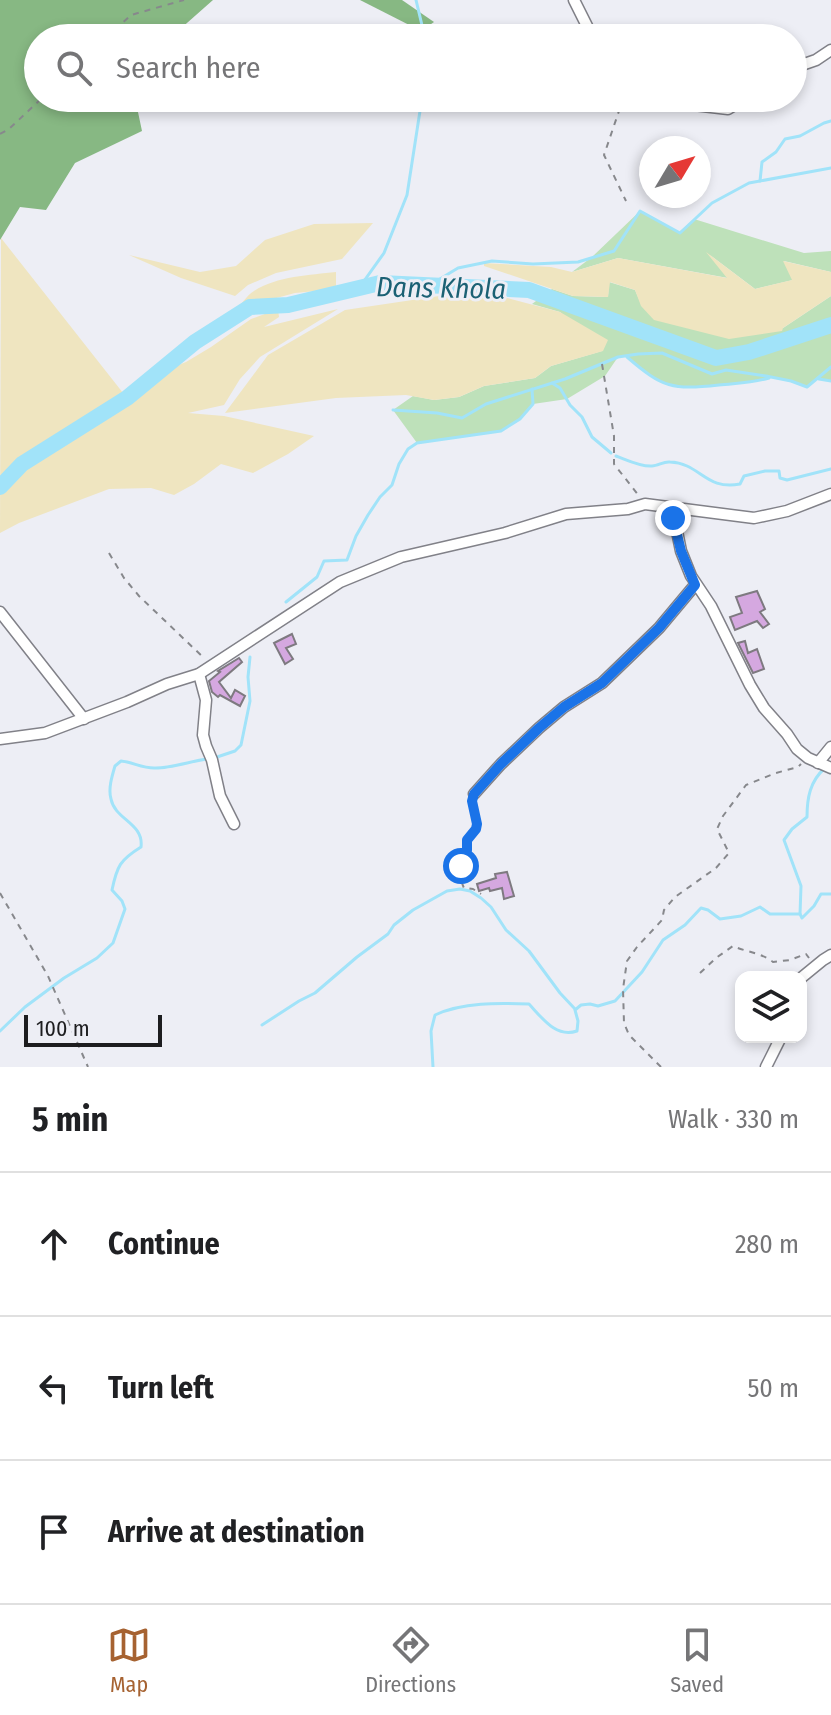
<!DOCTYPE html>
<meta charset="utf-8">
<style>
:root{--surface:#fff;--page:#f2f2f2;--text:#202124;--muted:#757577;--line:#e0e0e0;--accent:#a66231}
body{margin:0;font-family:"Fira Sans Condensed",sans-serif;background:var(--page);color:var(--text)}
.controls{position:absolute;right:24px;bottom:24px;display:grid;overflow:hidden;border-radius:16px;box-shadow:0 4px 12px #0003}
.controls button{width:72px;height:72px;display:grid;place-items:center;padding:0;border:0;border-bottom:2px solid var(--line);background:var(--surface);color:var(--text);font:40px sans-serif}
.compass{position:absolute;left:639px;top:136px;width:72px;height:72px;border-radius:50%;background:var(--surface);box-shadow:0 4px 12px #0003;rotate:52deg}
.scale{position:absolute;left:24px;bottom:20px;width:138px;box-sizing:border-box;padding-left:8px;border:4px solid #1d1d1f;border-top:0;font-size:22px;line-height:28px;white-space:nowrap;color:#1d1d1f;-webkit-text-stroke:6px #edeef5;paint-order:stroke}
.stop{position:absolute;width:24px;height:24px;margin:-18px;border:6px solid #1a73e8;border-radius:50%;background:#fff}
.stop.end{background:#1a73e8;border-color:#fff;box-shadow:0 2px 8px #0008}
.list{margin:0;padding:0;list-style:none}
h2{display:flex;justify-content:space-between;align-items:center;height:104px;margin:0;padding:0 32px;font-size:34px}
h2 small{font-size:26px;font-weight:400;color:var(--muted)}
.list li{display:grid;grid-template-columns:52px 1fr auto;gap:24px;align-items:center;box-sizing:border-box;height:144px;padding:0 32px;border-top:2px solid var(--line)}
.list b{display:block;font-size:30px;white-space:nowrap}
.list em{font-size:26px;font-style:normal;color:var(--muted)}
.icon{flex:none;width:44px;height:44px;fill:none;stroke:currentColor;stroke-width:2;stroke-linecap:round;stroke-linejoin:round}
.map{position:relative;flex:none;width:831px;height:1067px;overflow:hidden}
.search{position:absolute;background:var(--surface);box-shadow:0 4px 12px #0003;left:24px;right:24px;top:24px;height:88px;display:flex;align-items:center;gap:20px;box-sizing:border-box;padding:0 28px;border-radius:44px;color:var(--muted);font-size:30px}
.sheet{height:536px;background:var(--surface)}
nav{display:flex;justify-content:space-around;align-items:center;box-sizing:border-box;height:112px;border-top:2px solid var(--line);background:var(--surface);font-size:22px;color:var(--muted)}
nav a{display:grid;justify-items:center;gap:4px}
nav .on{color:var(--accent)}
.map>svg:first-child{display:block}
</style>
<div class="map">
<svg width="831" height="1067" viewBox="0 0 831 1067">
<rect width="100%" height="100%" fill="#edeef5"/>
<!-- green -->
<g fill="#bee1ba">
<path d="M 640,211 L 679,232 L 694,219 L 804,253 L 831,251 L 831,272 L 784,261 L 793,280 L 755,289 L 710,255 L 728,278 L 618,258 L 572,272 L 592,257 Z"/>
<path d="M 609,282 L 635,290 L 642,306 L 783,328 L 831,296 L 831,381 L 817,379 L 807,387 L 791,381 L 773,377 L 753,382 L 679,388 L 656,379 L 626,356 L 618,357 L 605,376 L 567,399 L 533,404 L 520,419 L 501,431 L 417,443 L 393,410 L 413,396 L 434,400 L 459,397 L 484,386 L 535,378 L 551,366 L 602,351 L 560,312 L 532,304 L 552,289 L 573,296 L 608,297 Z"/>
</g>
<!-- forest -->
<g fill="#87b883">
<path d="M 0,0 L 213,0 L 170,38 L 38,38 L 38,98 L 135,98 L 142,131 L 75,163 L 46,210 L 20,207 L 0,240 Z"/>
<path d="M 360,0 L 402,0 L 434,22 L 421,31 Z"/>
</g>
<!-- sand -->
<g fill="#efe5c0">
<path d="M 373,223 L 342,259 L 276,273 L 248,285 L 235,296 L 181,278 L 129,255 L 200,272 L 236,266 L 265,240 L 314,224 Z"/>
<path d="M 1,238 L 127,398 L 141,394 L 171,368 L 186,362 L 211,347 L 251,319 L 278,309 L 279,317 L 264,327 L 338,309 L 260,357 L 240,379 L 224,405 L 188,413 L 224,416 L 314,436 L 288,454 L 253,473 L 221,464 L 194,484 L 174,495 L 151,488 L 109,489 L 19,523 L 0,533 Z"/>
<path d="M 706,252 L 755,289 L 792,280 L 783,261 L 831,272 L 831,296 L 783,328 L 782,331 L 729,339 L 654,320 L 641,306 L 635,290 L 610,282 L 608,297 L 573,296 L 484,266 L 484,263 L 551,267 L 572,272 L 618,258 L 727,278 Z"/>
<path d="M 336,272 L 336,287 L 316,291 L 295,293 L 236,309 C 242,304 247,295 254,291 C 277,276 310,275 336,272 Z"/>
<path d="M 446,295 L 503,297 L 560,312 L 608,340 L 603,351 L 551,366 L 535,378 L 484,386 L 459,397 L 434,400 L 406,395 L 336,398 L 225,413 L 268,355 L 345,310 Z"/>
</g>
<g fill="none" stroke-linecap="round" stroke-linejoin="round">
<!-- stream -->
<g stroke="#a1e3f9" stroke-width="3">
<path d="M 416,0 L 425,38"/>
<path d="M 760,181 L 762,162 L 776,152 L 785,139 L 800,136 L 824,123 L 831,121"/>
<path d="M 430,285 L 458,268 L 492,261 L 533,264 L 578,262 L 614,251 L 640,211 L 680,233 L 712,203 L 749,183 L 831,168"/>
<path d="M 359,288 L 384,253 L 407,195 L 422,98"/>
<path d="M 627,357 C 663,388 672,390 719,385 C 736,383 752,383 769,378"/>
<path d="M 819,379 L 831,381"/>
<path d="M 552,383 L 560,388 L 570,405 L 582,417 L 592,437 L 611,453"/>
<path d="M 393,410 L 437,413 L 462,418 L 486,404 L 565,379 L 618,357 L 638,354 L 662,353 L 712,374 L 726,370 L 766,376 L 791,381 L 807,387 L 831,367"/>
<path d="M 616,456 C 627,460 641,467 652,466 C 658,466 664,461 670,462 C 700,463 706,491 740,484 L 744,476 L 765,471 L 779,471 L 780,478 L 787,480 L 831,469"/>
<path d="M 286,602 L 317,577 L 324,561 L 347,560 L 356,536 L 368,515 L 380,497 L 392,485 L 399,464 L 408,449 L 417,443 L 501,431 L 520,419 L 533,404 L 532,389"/>
<path d="M 214,758 L 235,751 L 241,745 L 250,701 L 248,677 L 250,657"/>
<path d="M 800,914 L 801,886 L 784,840 L 792,829 L 807,817 C 807,798 810,781 825,768"/>
<path d="M 262,1025 L 299,1001 L 315,993 L 357,957 L 388,934 L 394,925 L 413,910 L 447,891 L 460,889 L 470,891 L 481,898 L 491,907 L 506,930 L 529,951 L 560,993 L 575,1009"/>
<path d="M 0,1031 L 25,1007 L 64,978 L 97,958 L 113,943 L 125,909 L 122,901 L 112,890 C 117,866 120,860 141,847 C 144,823 115,820 111,799 C 108,789 112,776 115,766 L 121,761 C 132,762 142,768 154,768 C 167,769 192,761 207,759"/>
<path d="M 433,1067 L 431,1031 L 435,1015 C 463,1002 498,1003 529,1004 C 543,1019 556,1038 577,1031 L 578,1021 L 575,1010 L 581,1005 L 590,1004 L 598,1006 L 615,1001 L 642,972 L 663,940 L 685,925 L 701,908 L 708,910 L 720,919 L 741,916 L 760,907 L 770,914 L 800,914 L 802,918 L 814,906 L 821,894 L 831,894"/>
</g>
<!-- river -->
<path stroke="#a1e3f9" stroke-width="16" d="M 0,487 L 22,464 L 127,398 L 195,342 L 250,307 L 288,305 L 380,283 L 529,290 L 716,358 L 749,352 L 831,325"/>
</g>
<!-- building -->
<g fill="#d5a8e0" stroke="#7e7a80" stroke-width="2">
<path d="M 757,591 L 765,609 L 760,612 L 769,624 L 763,628 L 757,621 L 735,630 L 730,617 L 742,613 L 736,597 Z"/>
<path d="M 292,634 L 296,644 L 286,648 L 293,659 L 285,664 L 274,643 Z"/>
<path d="M 745,641 L 748,653 L 757,649 L 764,669 L 753,673 L 738,643 Z"/>
<path d="M 239,658 L 242,662 L 219,682 L 231,698 L 235,690 L 245,696 L 240,706 L 220,695 L 218,697 L 212,692 L 209,681 L 220,672 L 218,671 Z"/>
<path d="M 507,872 L 514,896 L 504,899 L 502,888 L 490,891 L 489,888 L 479,891 L 477,884 L 496,878 L 495,874 Z"/>
</g>
<g fill="none" stroke-linecap="round" stroke-linejoin="round">
<defs>
<g id="minor">
<path d="M 574,0 L 593,38"/>
<path d="M 793,68 L 816,60 L 831,50"/>
<path d="M 622,98 L 634,98"/>
<path d="M 634,98 L 728,109 L 733,106 L 739,98"/>
<path d="M 672,507 L 681,551 L 691,576 L 711,606 L 750,685 L 764,708 L 787,734 L 797,749 L 808,758 L 831,768"/>
<path d="M 0,612 L 84,719"/>
<path d="M 199,674 L 206,700 L 203,735 L 206,746 L 212,760 L 220,796 L 234,824"/>
<path d="M 0,739 L 45,733 L 127,702 L 167,684 L 199,674 L 340,582 L 401,557 L 505,533 L 566,514 L 628,509 L 645,504 L 754,518 L 787,511 L 831,494"/>
<path d="M 818,763 L 831,747"/>
<path d="M 474,794 L 501,764 L 539,728 L 564,707 L 602,683 L 659,628 L 695,585"/>
<path d="M 801,978 L 823,960 L 831,955"/>
<path d="M 766,1067 L 781,1037"/>
</g>
</defs>
<!-- minor casing -->
<use href="#minor" stroke="#818188" stroke-width="13"/>
<!-- path -->
<g stroke="#87888c" stroke-width="2" stroke-dasharray="6 6" stroke-linecap="butt">
<path d="M 106,38 L 131,15 L 184,0"/>
<path d="M 620,108 L 604,155 L 626,201"/>
<path d="M 0,134 L 9,129 L 42,98"/>
<path d="M 602,364 L 614,436 L 614,464 L 639,496"/>
<path d="M 109,553 L 124,578 L 139,596 L 205,659"/>
<path d="M 472,802 C 474,809 479,821 476,828 C 475,832 470,835 469,838 C 466,843 468,845 467,851 C 464,865 457,874 464,888 L 473,889 L 481,894"/>
<path d="M 0,893 L 48,976 L 88,1067"/>
<path d="M 700,973 L 716,958 L 733,946 C 746,952 762,953 773,962 L 790,960 L 806,954 L 809,958"/>
<path d="M 661,1067 L 629,1035 L 624,1023 L 623,989 L 627,961 L 637,947 L 662,920 L 664,910 L 675,897 L 716,868 L 729,853 L 717,829 L 723,816 L 746,785 L 776,773 L 798,767 L 801,764"/>
</g>
<!-- minor -->
<use href="#minor" stroke="#fff" stroke-width="10"/>
</g>
<g fill="none" stroke-linecap="round" stroke-linejoin="round">
<!-- route -->
<path stroke="#1a73e8" stroke-width="10" d="M 461,866 L 467,850 L 467,840 L 476,829 L 477,824 L 472,801 L 474,794 L 501,764 L 539,728 L 564,707 L 602,683 L 659,628 L 695,585 L 681,551 L 673,518"/>
</g>
<g text-anchor="middle" dominant-baseline="central" stroke-width="6" stroke-linejoin="round" paint-order="stroke">
<!-- water labels -->
<g font-size="28" font-style="italic" fill="#1b6174" stroke="#edeef5">
<text transform="translate(441 288) rotate(1)">Dans Khola</text>
</g>
</g>
</svg>
<div class="controls">
<button><svg class="icon" aria-label="layers" viewBox="0 0 24 24"><path d="M12 4l9 5-9 5-9-5zM3 14l9 5 9-5"/></svg></button>
</div>
<svg class="compass" viewBox="-18 -18 36 36"><path d="M0-13l5 13h-10z" fill="#e53935"/><path d="M0 13l5-13h-10z" fill="#757577"/></svg>
<div class="scale">100 m</div>
<div class="stop" style="left:461px;top:866px"></div>
<div class="stop end" style="left:673px;top:518px"></div>
<div class="search"><svg class="icon" aria-label="search" viewBox="0 0 24 24"><circle cx="10" cy="10" r="6"/><path d="M15 15l6 6"/></svg>Search here</div>
</div>
<section class="sheet">
<h2>5 min<small>Walk · 330 m</small></h2>
<ul class="list">
<li><svg class="icon" aria-label="ahead" viewBox="0 0 24 24"><path d="M12 20V5M6 11l6-6 6 6"/></svg><div><b>Continue</b></div><em>280 m</em></li>
<li><svg class="icon" aria-label="left" viewBox="0 0 24 24"><path d="M17 20v-9H6M10 6l-5 5 5 5"/></svg><div><b>Turn left</b></div><em>50 m</em></li>
<li><svg class="icon" aria-label="arrive" viewBox="0 0 24 24"><path d="M6 21V4h12l-3 4 3 4H6"/></svg><div><b>Arrive at destination</b></div></li>
</ul>
</section>
<nav>
<a class="on"><svg class="icon" aria-label="map" viewBox="0 0 24 24"><path d="M3 6l6-2 6 2 6-2v14l-6 2-6-2-6 2zM9 4v14M15 6v14"/></svg>Map</a>
<a><svg class="icon" aria-label="directions" viewBox="0 0 24 24"><path d="M12 3l9 9-9 9-9-9zM9 14v-3h6M13 9l2 2-2 2"/></svg>Directions</a>
<a><svg class="icon" aria-label="saved" viewBox="0 0 24 24"><path d="M7 4h10v16l-5-4-5 4z"/></svg>Saved</a>
</nav>
